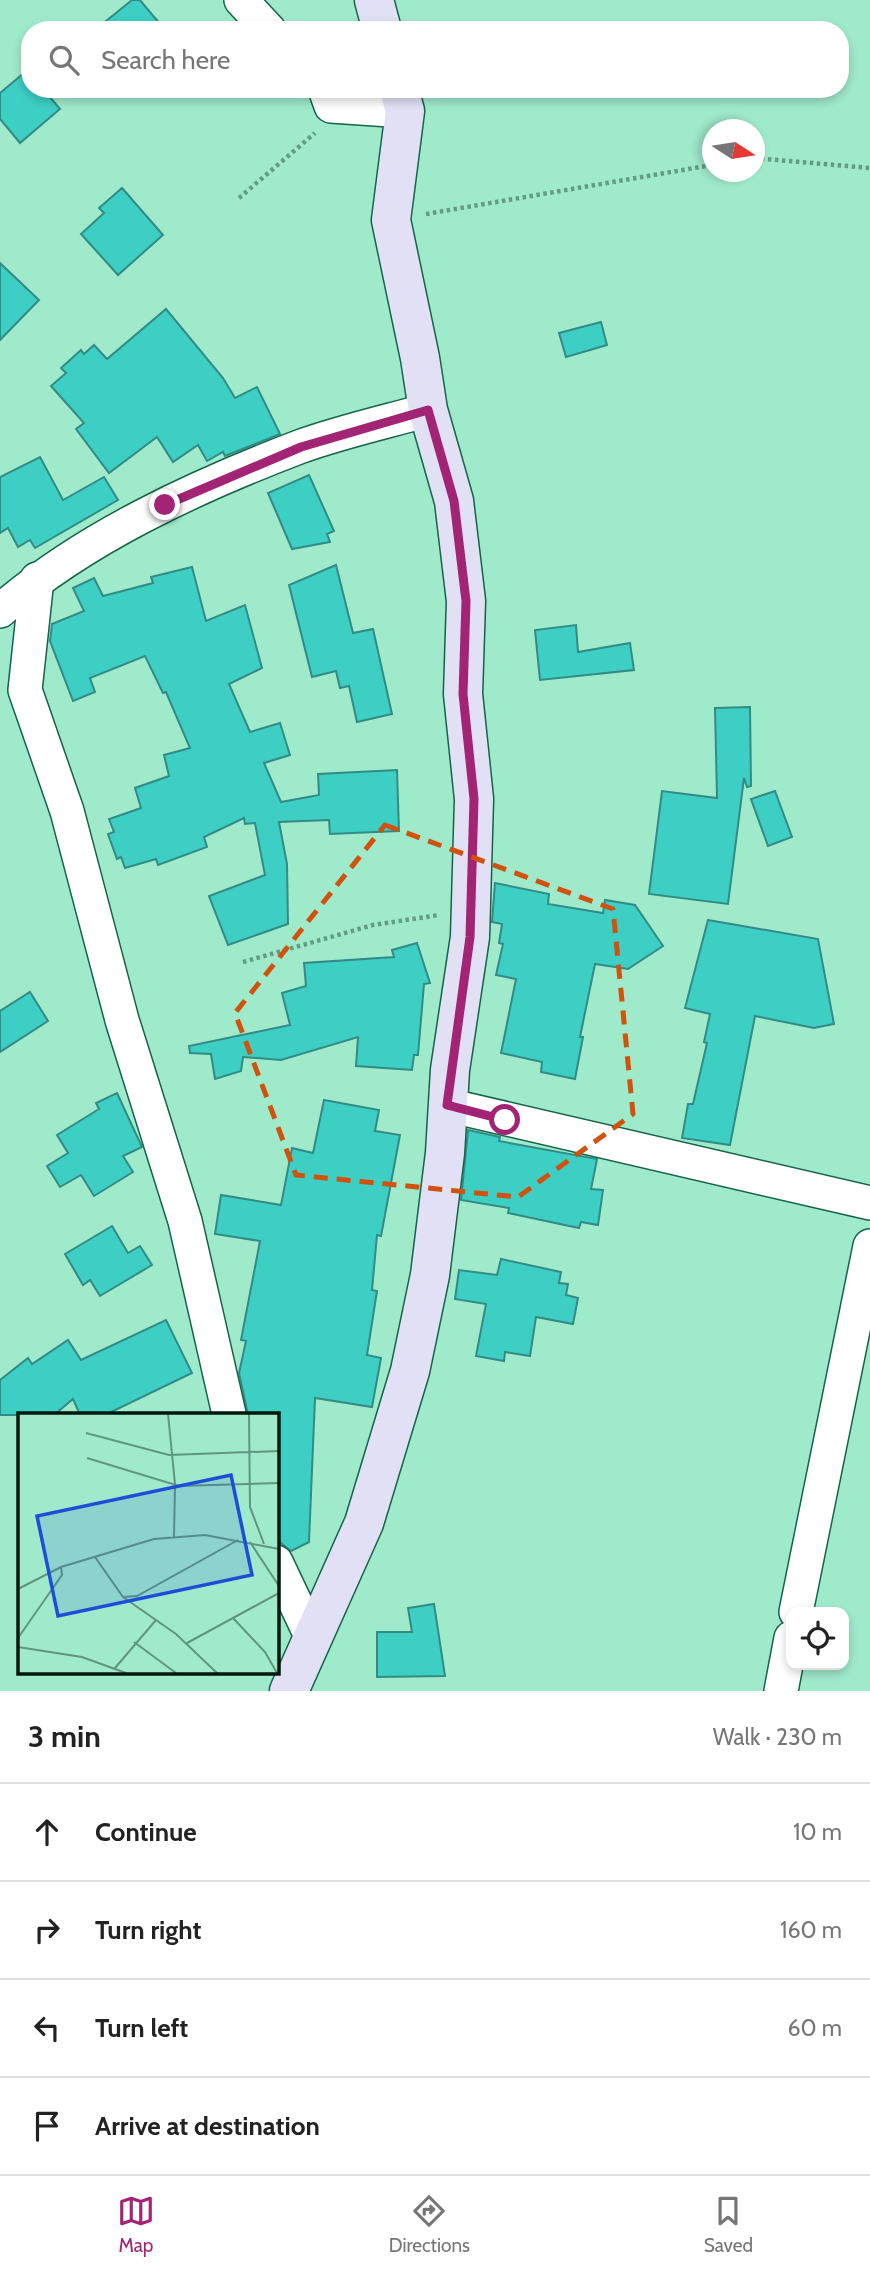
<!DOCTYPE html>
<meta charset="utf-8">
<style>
:root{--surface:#fff;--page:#f2f2f2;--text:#222;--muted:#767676;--line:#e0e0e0;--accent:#a32374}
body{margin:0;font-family:Cabin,sans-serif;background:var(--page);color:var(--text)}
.controls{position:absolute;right:21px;bottom:21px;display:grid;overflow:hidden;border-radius:14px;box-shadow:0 4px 10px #0003}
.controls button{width:63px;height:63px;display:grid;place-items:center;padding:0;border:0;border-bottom:2px solid var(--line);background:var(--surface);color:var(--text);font:35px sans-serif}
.compass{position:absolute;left:702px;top:119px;width:63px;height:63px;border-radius:50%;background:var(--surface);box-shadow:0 4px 10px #0003;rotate:102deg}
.stop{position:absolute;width:21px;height:21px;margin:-16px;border:5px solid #a32374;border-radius:50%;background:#fff}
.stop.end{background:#a32374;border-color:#fff;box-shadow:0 2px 7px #0008}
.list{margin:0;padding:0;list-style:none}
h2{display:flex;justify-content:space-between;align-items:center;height:91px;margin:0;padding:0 28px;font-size:30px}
h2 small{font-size:23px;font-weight:400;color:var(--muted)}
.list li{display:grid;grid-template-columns:46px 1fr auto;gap:21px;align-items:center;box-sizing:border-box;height:98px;padding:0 28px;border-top:2px solid var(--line)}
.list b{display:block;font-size:26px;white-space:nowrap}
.list em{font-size:23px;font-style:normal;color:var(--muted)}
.icon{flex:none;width:38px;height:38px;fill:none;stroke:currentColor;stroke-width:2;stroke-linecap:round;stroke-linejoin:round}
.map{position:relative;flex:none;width:870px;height:1691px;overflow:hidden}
.search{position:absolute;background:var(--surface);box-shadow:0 4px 10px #0003;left:21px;right:21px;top:21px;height:77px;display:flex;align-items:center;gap:18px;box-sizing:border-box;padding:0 24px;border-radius:28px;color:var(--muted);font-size:26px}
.sheet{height:483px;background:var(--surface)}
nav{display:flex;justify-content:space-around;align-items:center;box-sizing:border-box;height:98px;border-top:2px solid var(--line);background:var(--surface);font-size:19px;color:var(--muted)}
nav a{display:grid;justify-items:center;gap:4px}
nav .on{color:var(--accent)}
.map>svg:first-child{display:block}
</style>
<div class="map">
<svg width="870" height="1691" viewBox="0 0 870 1691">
<rect width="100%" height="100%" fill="#a0eacc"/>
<!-- building -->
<g fill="#3dcfc4" stroke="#328b84" stroke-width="2">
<path d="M 132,0 L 140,0 L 165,30 L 95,30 Z"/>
<path d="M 30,68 L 30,89 L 43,89 L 60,109 L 20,143 L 0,119 L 0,93 Z"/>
<path d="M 122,188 L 163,235 L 118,275 L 81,234 L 104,213 L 99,208 Z"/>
<path d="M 0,263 L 39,300 L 0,340 Z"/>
<path d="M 166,309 L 223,378 L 235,398 L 257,387 L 280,434 L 225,456 L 223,452 L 207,461 L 198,445 L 173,462 L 157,437 L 109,473 L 76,429 L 84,423 L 51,386 L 66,373 L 61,368 L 81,350 L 84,354 L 94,345 L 107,359 Z"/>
<path d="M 601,322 L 607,345 L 566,357 L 559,333 Z"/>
<path d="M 40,457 L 63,500 L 104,477 L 118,500 L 35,548 L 30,540 L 18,547 L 8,528 L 0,533 L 0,477 Z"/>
<path d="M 309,475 L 334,531 L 327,534 L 330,542 L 292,549 L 268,493 Z"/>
<path d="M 336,565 L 353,633 L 373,629 L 392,714 L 357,722 L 349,686 L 340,688 L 336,671 L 312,677 L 289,585 Z"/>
<path d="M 192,567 L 206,621 L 245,605 L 262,668 L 229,684 L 250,732 L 280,723 L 290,755 L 264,763 L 281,802 L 319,795 L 318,774 L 397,770 L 399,831 L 330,834 L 329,820 L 279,822 L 287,864 L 288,924 L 228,945 L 209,896 L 265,875 L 255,823 L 245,824 L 244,818 L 204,837 L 207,847 L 158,865 L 156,859 L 125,868 L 121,857 L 117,859 L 108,834 L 114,832 L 109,819 L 141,808 L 135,788 L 169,776 L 164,755 L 190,748 L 166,692 L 163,693 L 145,656 L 90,678 L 95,692 L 73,701 L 50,641 L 52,624 L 84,611 L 73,588 L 94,578 L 103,596 L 153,583 L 151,577 Z"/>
<path d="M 576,625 L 578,652 L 630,643 L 634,670 L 540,680 L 535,630 Z"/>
<path d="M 750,707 L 751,786 L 747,787 L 744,778 L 728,904 L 649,894 L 662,791 L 717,798 L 715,708 Z"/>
<path d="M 775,791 L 792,837 L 768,846 L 751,799 Z"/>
<path d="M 495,883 L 549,894 L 548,904 L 603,913 L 605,900 L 635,905 L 663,946 L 628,969 L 595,964 L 580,1037 L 583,1037 L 575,1079 L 541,1072 L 542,1062 L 501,1053 L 516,979 L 496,975 L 503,944 L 499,943 L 502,924 L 492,922 Z"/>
<path d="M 708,920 L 818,939 L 834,1024 L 814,1028 L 755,1016 L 730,1145 L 682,1138 L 688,1104 L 693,1104 L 707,1043 L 704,1042 L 710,1014 L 685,1008 Z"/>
<path d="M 417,943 L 430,983 L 424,984 L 418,1055 L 414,1055 L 412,1070 L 356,1066 L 358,1037 L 281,1060 L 243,1057 L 241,1071 L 215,1079 L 211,1054 L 190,1053 L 189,1046 L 290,1025 L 282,993 L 306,986 L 304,963 L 394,957 L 392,950 Z"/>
<path d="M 30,992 L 48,1021 L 0,1052 L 0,1011 Z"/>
<path d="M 117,1093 L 142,1147 L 123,1156 L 133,1172 L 94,1196 L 81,1175 L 60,1187 L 47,1166 L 68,1153 L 57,1135 L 99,1109 L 96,1103 Z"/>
<path d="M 324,1100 L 379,1110 L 375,1131 L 400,1135 L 381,1236 L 377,1235 L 372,1290 L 377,1291 L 367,1355 L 381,1358 L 372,1407 L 315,1398 L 309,1542 L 291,1551 L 276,1539 L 276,1415 L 248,1415 L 239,1373 L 246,1341 L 241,1340 L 260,1241 L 215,1234 L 221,1195 L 281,1205 L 292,1148 L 313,1153 Z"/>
<path d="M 468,1130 L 500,1137 L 499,1141 L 597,1159 L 591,1189 L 603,1190 L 598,1225 L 581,1222 L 579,1228 L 508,1213 L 509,1208 L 461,1200 Z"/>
<path d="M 112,1226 L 128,1253 L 140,1246 L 152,1265 L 100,1296 L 90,1280 L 83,1285 L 65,1254 Z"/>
<path d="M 501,1259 L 561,1272 L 559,1283 L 568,1284 L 566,1295 L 578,1298 L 573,1324 L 536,1317 L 530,1356 L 505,1352 L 504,1361 L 476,1356 L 486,1304 L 455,1299 L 459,1270 L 497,1275 Z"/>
<path d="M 166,1320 L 192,1373 L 105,1415 L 80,1415 L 73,1399 L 54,1415 L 0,1415 L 0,1380 L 28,1358 L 32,1364 L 68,1340 L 81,1360 Z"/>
<path d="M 434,1604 L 445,1676 L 377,1677 L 377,1632 L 412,1632 L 408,1608 Z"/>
</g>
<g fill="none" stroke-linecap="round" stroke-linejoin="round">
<defs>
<g id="minor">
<path d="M 241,0 L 269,30"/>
<path d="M 325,89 L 331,106 L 405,111"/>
<path d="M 37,579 L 25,690 L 67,811 L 122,1020 L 185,1221 L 229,1414"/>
<path d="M 0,611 C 83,538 197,486 299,447 C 340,432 385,422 428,410"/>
<path d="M 447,1105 L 870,1203"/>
<path d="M 276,1562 L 312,1638"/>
<path d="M 796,1612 L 870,1246"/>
<path d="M 781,1691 L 791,1638"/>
</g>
<g id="secondary">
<path d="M 374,0 L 382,30"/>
<path d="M 289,1691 L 364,1523 L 410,1371 L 430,1275 L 445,1153 L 450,1070 L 470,937 L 474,799 L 463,694 L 466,601 L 454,501 L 428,410 L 420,358 L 391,220 L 405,111 L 399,89"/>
</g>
</defs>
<!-- minor casing -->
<use href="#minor" stroke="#14634b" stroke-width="36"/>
<!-- secondary casing -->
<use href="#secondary" stroke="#14634b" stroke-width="41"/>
<!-- path -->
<g stroke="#649b84" stroke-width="4.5" stroke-dasharray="3.5 3.5" stroke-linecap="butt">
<path d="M 754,158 L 870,168"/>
<path d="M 239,198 L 315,133"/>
<path d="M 426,214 L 712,165"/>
<path d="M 243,962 L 373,925 L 439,915"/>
</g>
<!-- minor -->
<use href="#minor" stroke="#fff" stroke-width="33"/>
<!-- secondary -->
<use href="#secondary" stroke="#e2e0f5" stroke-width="38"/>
</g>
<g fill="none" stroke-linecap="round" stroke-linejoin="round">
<!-- route -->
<path stroke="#a32374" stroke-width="9" d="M 165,505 L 301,447 L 428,410 L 454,501 L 466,601 L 463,694 L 474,799 L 470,937 L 447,1105 L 505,1120"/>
</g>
<!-- marked area -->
<path fill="none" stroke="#d1520c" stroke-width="5" stroke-dasharray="14 9" stroke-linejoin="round" d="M 385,825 L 613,909 L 633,1114 L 518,1197 L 296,1175 L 235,1013 Z"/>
<!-- overview -->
<g transform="translate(18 1413)">
<rect width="261" height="261" fill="#a0eacc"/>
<path fill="none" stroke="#609680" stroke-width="2" d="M 150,1 L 157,71 L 156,124M 231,1 L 232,94 L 246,131M 68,20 L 151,42 L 261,38M 69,45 L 161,73 L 261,70M 232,129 L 261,173M 77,144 L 105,184 L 158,221 L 199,260M 0,176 L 43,154 L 136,126 L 187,122 L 261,136M 105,184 L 119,183 L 220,127M 215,205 L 247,239 L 259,260M 0,225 L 44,162 L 43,154M 116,229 L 158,260M 169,230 L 261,180M 0,234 L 64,244 L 108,260M 97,255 L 138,207"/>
<path fill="#1d4ed8" fill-opacity="0.15" stroke="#1d4ed8" stroke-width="3.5" d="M 213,62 L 234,162 L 40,203 L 19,103 Z"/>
<rect width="261" height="261" fill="none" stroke="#00170d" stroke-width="3.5"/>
</g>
</svg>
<div class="controls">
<button><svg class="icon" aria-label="locate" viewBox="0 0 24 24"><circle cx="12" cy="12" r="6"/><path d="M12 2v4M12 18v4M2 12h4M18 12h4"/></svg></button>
</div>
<svg class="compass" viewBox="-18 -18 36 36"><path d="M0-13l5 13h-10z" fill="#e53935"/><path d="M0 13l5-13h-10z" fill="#767676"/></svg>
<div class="stop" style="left:505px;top:1120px"></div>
<div class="stop end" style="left:165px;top:505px"></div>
<div class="search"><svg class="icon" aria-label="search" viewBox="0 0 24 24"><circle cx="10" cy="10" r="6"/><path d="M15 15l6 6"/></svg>Search here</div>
</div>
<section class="sheet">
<h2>3 min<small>Walk · 230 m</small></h2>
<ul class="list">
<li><svg class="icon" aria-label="ahead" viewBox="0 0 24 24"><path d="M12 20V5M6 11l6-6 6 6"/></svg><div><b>Continue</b></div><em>10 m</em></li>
<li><svg class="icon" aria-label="right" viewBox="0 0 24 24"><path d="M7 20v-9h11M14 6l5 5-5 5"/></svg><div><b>Turn right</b></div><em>160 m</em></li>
<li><svg class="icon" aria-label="left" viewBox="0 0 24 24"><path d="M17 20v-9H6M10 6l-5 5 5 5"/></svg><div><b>Turn left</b></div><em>60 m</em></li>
<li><svg class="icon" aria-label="arrive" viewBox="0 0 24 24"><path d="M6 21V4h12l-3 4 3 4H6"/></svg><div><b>Arrive at destination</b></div></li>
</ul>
</section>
<nav>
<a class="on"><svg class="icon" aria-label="map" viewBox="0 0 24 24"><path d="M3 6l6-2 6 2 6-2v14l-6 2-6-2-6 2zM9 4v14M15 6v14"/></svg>Map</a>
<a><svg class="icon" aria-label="directions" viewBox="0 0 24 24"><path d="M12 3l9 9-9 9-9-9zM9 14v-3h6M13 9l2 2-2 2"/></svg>Directions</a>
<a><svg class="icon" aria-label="saved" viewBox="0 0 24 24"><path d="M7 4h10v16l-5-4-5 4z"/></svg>Saved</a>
</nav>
